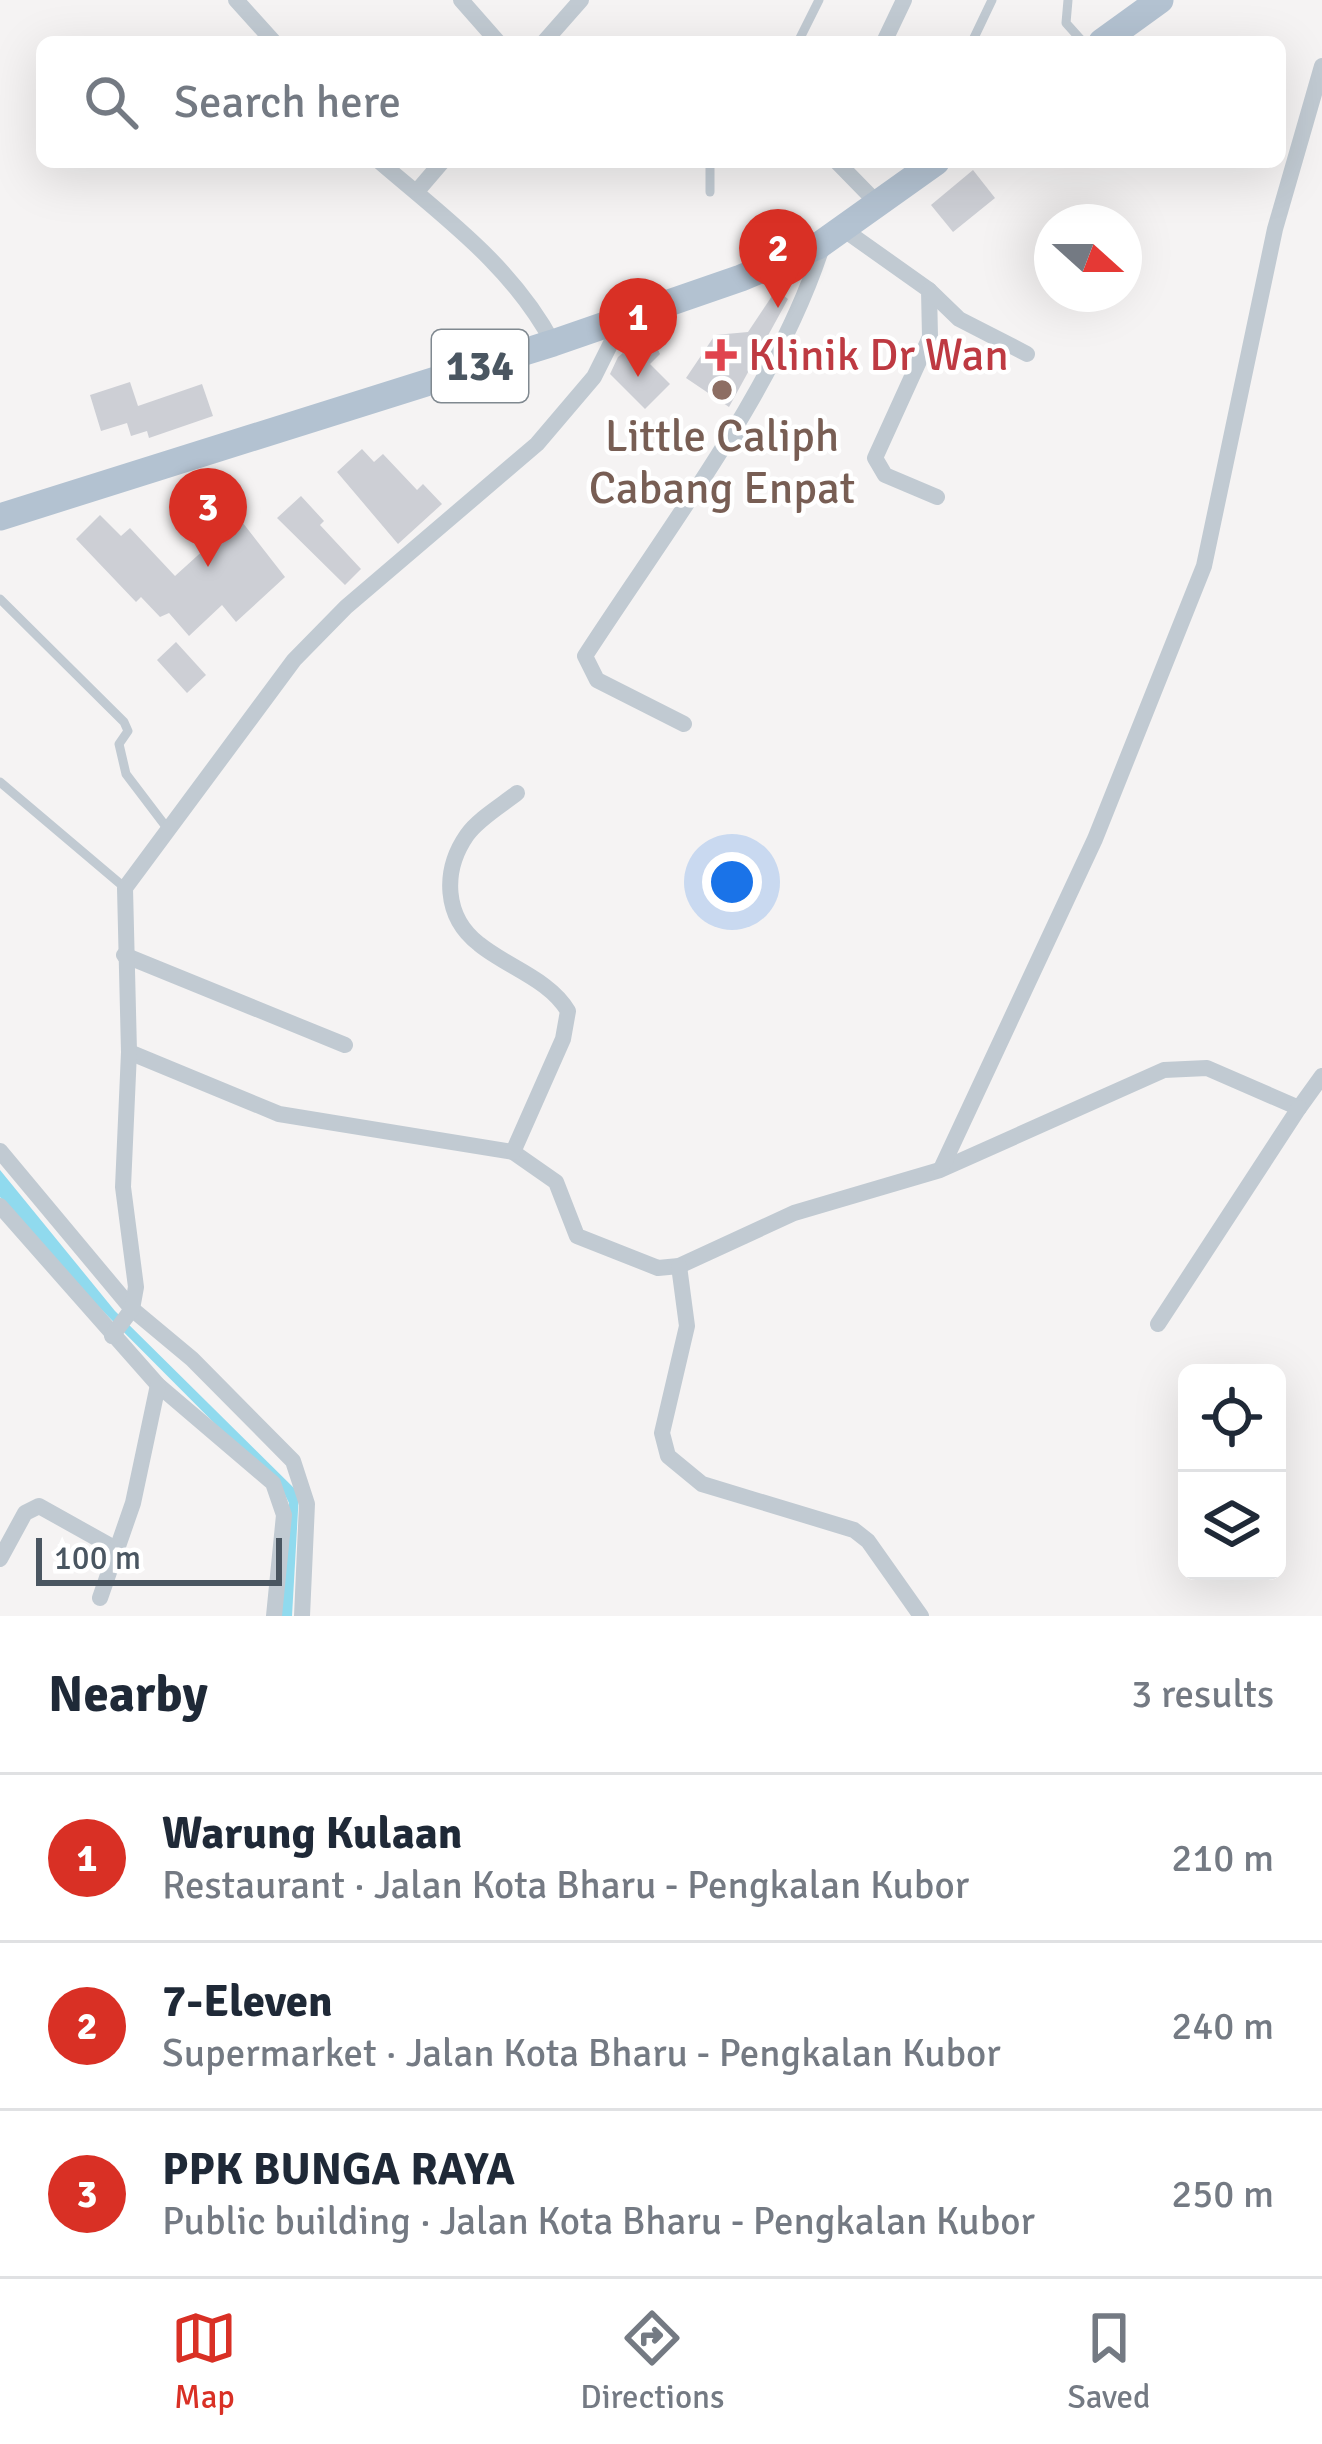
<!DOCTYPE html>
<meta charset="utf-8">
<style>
:root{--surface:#fff;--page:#f6f6f7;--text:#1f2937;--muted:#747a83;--line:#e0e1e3;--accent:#d93025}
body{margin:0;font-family:Signika,sans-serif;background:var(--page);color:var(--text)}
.controls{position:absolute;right:36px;bottom:36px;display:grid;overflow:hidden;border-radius:18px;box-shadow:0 12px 48px #0002}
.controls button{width:108px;height:108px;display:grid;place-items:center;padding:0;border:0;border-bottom:3px solid var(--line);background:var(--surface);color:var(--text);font:60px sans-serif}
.compass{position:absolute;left:1034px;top:204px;width:108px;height:108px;border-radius:50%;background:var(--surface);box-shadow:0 12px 48px #0002;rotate:111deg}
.scale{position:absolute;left:36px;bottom:30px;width:246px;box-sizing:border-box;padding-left:12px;border:6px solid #4a5661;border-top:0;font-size:33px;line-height:42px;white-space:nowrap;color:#4a5661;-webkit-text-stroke:9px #fff;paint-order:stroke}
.you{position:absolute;left:732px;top:882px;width:42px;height:42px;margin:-30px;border:9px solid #fff;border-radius:50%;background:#1a73e8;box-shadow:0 0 0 18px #1a73e833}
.badge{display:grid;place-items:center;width:78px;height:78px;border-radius:50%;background:var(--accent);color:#fff;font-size:39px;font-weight:700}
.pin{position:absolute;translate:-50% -99px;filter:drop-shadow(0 3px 6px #0008)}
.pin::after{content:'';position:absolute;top:63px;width:42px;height:36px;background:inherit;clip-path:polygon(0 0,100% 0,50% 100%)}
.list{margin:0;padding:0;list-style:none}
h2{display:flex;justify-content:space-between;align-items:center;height:156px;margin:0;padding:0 48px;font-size:51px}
h2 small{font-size:39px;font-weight:400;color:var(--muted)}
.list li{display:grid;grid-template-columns:78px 1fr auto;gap:36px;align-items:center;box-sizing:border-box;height:168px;padding:0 48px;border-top:3px solid var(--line)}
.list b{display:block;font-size:45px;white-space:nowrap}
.list p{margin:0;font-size:39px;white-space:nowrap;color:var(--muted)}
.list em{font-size:39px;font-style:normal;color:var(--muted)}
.icon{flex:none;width:66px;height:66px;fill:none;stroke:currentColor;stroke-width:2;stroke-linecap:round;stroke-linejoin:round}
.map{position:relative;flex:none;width:1322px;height:1616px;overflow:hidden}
.search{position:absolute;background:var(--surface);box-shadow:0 12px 48px #0002;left:36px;right:36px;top:36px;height:132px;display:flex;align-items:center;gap:30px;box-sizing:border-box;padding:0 42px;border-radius:18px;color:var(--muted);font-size:45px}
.sheet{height:660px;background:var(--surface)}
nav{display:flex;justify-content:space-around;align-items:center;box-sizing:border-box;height:168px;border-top:3px solid var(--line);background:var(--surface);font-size:33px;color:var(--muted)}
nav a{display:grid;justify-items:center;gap:6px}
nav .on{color:var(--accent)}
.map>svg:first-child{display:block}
</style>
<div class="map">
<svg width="1322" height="1616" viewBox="0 0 1322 1616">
<rect width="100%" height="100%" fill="#f5f3f3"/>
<!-- water -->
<path fill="#90daee" d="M 0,1170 L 115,1311 L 299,1493 L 292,1616 L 280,1616 L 289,1503 L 284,1493 L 60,1268 L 0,1197 Z"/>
<!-- building -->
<g fill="#cdcfd5">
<path d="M 973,170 L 995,198 L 953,232 L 931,205 Z"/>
<path d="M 776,290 L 788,299 L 729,407 L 686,378 L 715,335 L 748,332 Z"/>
<path d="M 649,331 L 660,354 L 650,364 L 670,384 L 645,409 L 610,374 L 618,357 Z"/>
<path d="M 130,382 L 138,406 L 202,384 L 213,416 L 149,438 L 147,431 L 131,436 L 127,423 L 101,431 L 90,395 Z"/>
<path d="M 362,449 L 374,462 L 383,454 L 417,490 L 423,484 L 442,504 L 398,544 L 337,472 Z"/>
<path d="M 301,496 L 324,521 L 320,525 L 361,569 L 345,585 L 277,518 Z"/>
<path d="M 100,515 L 121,536 L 130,528 L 175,576 L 239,518 L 285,577 L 236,622 L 222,605 L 189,636 L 169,613 L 160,617 L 141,597 L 136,602 L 76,539 Z"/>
<path d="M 176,642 L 206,675 L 187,693 L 157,660 Z"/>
</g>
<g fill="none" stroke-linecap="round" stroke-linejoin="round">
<!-- lane -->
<g stroke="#c1cad2" stroke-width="9">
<path d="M 1068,0 L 1066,23 L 1083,42"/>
<path d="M 798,42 L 819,0"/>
<path d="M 972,42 L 992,0"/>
<path d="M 814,162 L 825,162"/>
<path d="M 710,192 L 710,162"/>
<path d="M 732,428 L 754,450"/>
<path d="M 0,599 L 124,722 L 128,731 L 119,744 L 126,774 L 167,828"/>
<path d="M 0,782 L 124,887"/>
</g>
<!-- street -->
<g stroke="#c1cad2" stroke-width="16">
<path d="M 236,0 L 274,42"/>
<path d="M 461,0 L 498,42"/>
<path d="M 544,42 L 581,0"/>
<path d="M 884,42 L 904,0"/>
<path d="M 380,162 C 445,218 512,266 553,343"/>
<path d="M 837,162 L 878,204"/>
<path d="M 418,190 L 442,162"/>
<path d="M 843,229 L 929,290 L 930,337 L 875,458 L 885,475 L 937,497"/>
<path d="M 929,290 L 959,319 L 1027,354"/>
<path d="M 684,724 L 597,680 L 585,656 C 667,529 777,388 823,244"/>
<path d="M 124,955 L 345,1045"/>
<path d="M 129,1052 L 279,1114 L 513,1152 L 556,1182 L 577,1236 L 658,1268 L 679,1266 L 794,1213 L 940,1170 L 1164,1070 L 1207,1068 L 1299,1108 L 1322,1076"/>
<path d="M 0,1151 L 132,1309 L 192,1359 L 293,1461 L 307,1504 L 302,1616"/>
<path d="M 513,1152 L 563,1039 L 568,1011 C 549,979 507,967 479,944 C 444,917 442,871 467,835 C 478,819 502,805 517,793"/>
<path d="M 941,1169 L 1095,839 L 1204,566 L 1275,229 L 1322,66"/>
<path d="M 0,1206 L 158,1385 L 273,1483 L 284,1515 L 274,1616"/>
<path d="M 679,1266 L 687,1326 L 662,1433 L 668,1456 L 702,1484 L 854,1530 L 868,1541 L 921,1616"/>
<path d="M 1158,1324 L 1299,1108"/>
<path d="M 112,1336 L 132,1309 L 136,1287 L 123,1187 L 129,1052 L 125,888 L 294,660 L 346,607 L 537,444 L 594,377 L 624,317"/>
<path d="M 0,1559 L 25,1513 L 39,1506 L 116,1549"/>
<path d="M 100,1598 L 133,1503 L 158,1385"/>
</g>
<!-- primary -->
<g stroke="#b3c2d1" stroke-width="27">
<path d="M 1102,42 L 1160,0"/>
<path d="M 0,517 L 553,343 L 741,278 L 818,246 L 936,162"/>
</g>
</g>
<!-- markers -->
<path fill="#e0444e" stroke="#fff" stroke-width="4.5" d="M715 337h12v12h12v12h-12v12h-12v-12h-12v-12h12z"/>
<circle fill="#8d6e63" stroke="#fff" stroke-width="4.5" cx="722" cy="390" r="12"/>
<g text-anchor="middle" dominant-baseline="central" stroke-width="9" stroke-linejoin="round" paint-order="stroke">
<!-- shield labels -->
<rect fill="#fff" stroke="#808990" stroke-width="3" x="432" y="330" width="96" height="72" rx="9"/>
<g font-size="42" font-weight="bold" fill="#4a5661">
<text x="480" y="366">134</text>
</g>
<!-- health labels -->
<g font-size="45" fill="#be3a42" stroke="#fff" text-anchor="start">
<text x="748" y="355">Klinik Dr Wan</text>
</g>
<!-- education labels -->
<g font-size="45" fill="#785e54" stroke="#fff">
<text x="722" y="436">Little Caliph<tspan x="722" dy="52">Cabang Enpat</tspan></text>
</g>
</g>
</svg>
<div class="controls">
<button><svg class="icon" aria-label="locate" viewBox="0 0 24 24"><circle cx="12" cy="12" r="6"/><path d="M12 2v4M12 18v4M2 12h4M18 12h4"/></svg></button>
<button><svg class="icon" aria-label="layers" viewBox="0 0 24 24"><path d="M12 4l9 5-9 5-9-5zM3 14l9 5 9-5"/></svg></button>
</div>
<svg class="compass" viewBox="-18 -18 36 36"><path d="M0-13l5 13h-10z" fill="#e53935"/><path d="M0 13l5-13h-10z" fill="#747a83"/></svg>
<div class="scale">100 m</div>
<div class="you"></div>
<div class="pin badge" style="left:638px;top:377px">1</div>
<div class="pin badge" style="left:778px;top:308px">2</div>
<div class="pin badge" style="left:208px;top:567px">3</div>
<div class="search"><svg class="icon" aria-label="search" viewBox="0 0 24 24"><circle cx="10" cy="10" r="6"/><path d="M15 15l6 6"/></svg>Search here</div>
</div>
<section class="sheet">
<h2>Nearby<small>3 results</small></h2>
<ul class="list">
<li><span class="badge">1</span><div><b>Warung Kulaan</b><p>Restaurant · Jalan Kota Bharu - Pengkalan Kubor</p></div><em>210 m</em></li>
<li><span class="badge">2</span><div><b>7-Eleven</b><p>Supermarket · Jalan Kota Bharu - Pengkalan Kubor</p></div><em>240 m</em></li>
<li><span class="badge">3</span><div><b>PPK BUNGA RAYA</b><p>Public building · Jalan Kota Bharu - Pengkalan Kubor</p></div><em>250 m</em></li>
</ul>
</section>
<nav>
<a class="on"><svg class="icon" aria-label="map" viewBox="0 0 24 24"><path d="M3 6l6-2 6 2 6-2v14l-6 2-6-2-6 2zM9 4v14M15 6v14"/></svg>Map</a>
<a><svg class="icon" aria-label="directions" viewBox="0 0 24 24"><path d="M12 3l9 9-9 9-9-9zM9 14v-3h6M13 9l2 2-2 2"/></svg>Directions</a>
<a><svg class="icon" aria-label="saved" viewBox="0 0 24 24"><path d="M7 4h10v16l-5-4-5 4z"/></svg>Saved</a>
</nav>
